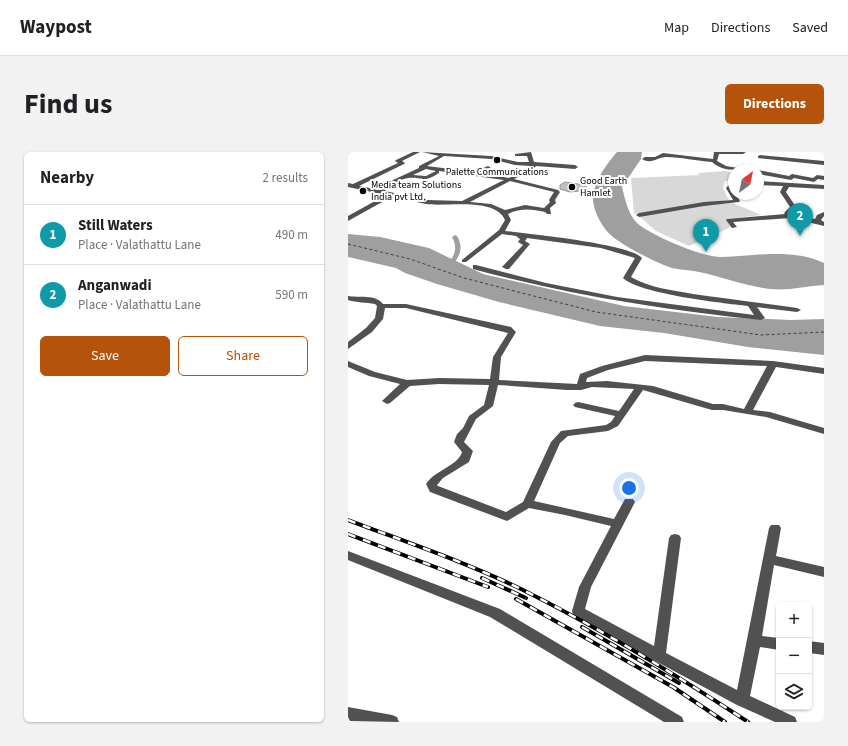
<!DOCTYPE html>
<meta charset="utf-8">
<style>
:root{--surface:#fff;--page:#f2f2f2;--text:#202124;--muted:#757577;--line:#e0e0e0;--accent:#b45309}
body{margin:0;font-family:"Source Sans 3",sans-serif;background:var(--page);color:var(--text)}
.controls{position:absolute;right:12px;bottom:12px;display:grid;overflow:hidden;border-radius:6px;box-shadow:0 1px 3px #0004}
.controls button{width:36px;height:36px;display:grid;place-items:center;padding:0;border:0;border-bottom:1px solid var(--line);background:var(--surface);color:var(--text);font:20px sans-serif}
.compass{position:absolute;left:380px;top:12px;width:36px;height:36px;border-radius:50%;background:var(--surface);box-shadow:0 1px 3px #0004;rotate:33deg}
.you{position:absolute;left:281px;top:336px;width:14px;height:14px;margin:-10px;border:3px solid #fff;border-radius:50%;background:#1a73e8;box-shadow:0 0 0 6px #1a73e833}
.badge{display:grid;place-items:center;width:26px;height:26px;border-radius:50%;background:var(--accent);color:#fff;font-size:13px;font-weight:700}
.pin{position:absolute;translate:-50% -33px;filter:drop-shadow(0 1px 2px #0008)}
.pin::after{content:'';position:absolute;top:21px;width:14px;height:12px;background:inherit;clip-path:polygon(0 0,100% 0,50% 100%)}
.list{margin:0;padding:0;list-style:none}
h2{display:flex;justify-content:space-between;align-items:center;height:52px;margin:0;padding:0 16px;font-size:17px}
h2 small{font-size:13px;font-weight:400;color:var(--muted)}
.list li{display:grid;grid-template-columns:26px 1fr auto;gap:12px;align-items:center;box-sizing:border-box;height:60px;padding:0 16px;border-top:1px solid var(--line)}
.list b{display:block;font-size:15px;white-space:nowrap}
.list p{margin:0;font-size:13px;white-space:nowrap;color:var(--muted)}
.list em{font-size:13px;font-style:normal;color:var(--muted)}
.actions{display:flex;gap:8px;padding:12px 16px}
.actions a{flex:1;padding:9px 0;border:1px solid var(--accent);border-radius:6px;text-align:center;font-size:14px;color:var(--accent)}
.actions .main{background:var(--accent);color:#fff}
.icon{flex:none;width:22px;height:22px;fill:none;stroke:currentColor;stroke-width:2;stroke-linecap:round;stroke-linejoin:round}
.map{position:relative;flex:none;width:476px;height:570px;overflow:hidden;border-radius:6px}
header{display:flex;align-items:center;gap:24px;box-sizing:border-box;height:56px;padding:0 20px;background:var(--surface);border-bottom:1px solid var(--line)}
header strong{font-size:19px}
nav{display:flex;gap:22px;margin-inline-start:auto;font-size:14px}
.intro{display:flex;align-items:center;justify-content:space-between;box-sizing:border-box;height:96px;padding:0 24px}
h1{margin:0;font-size:28px}
.button{padding:10px 18px;border-radius:6px;background:var(--accent);color:#fff;font-size:14px;font-weight:700}
main{display:flex;gap:24px;padding:0 24px}
aside{flex:1;background:var(--surface);border-radius:6px;box-shadow:0 1px 3px #0004}
.map>svg:first-child{display:block}
</style>
<header>
<strong>Waypost</strong>
<nav><a>Map</a><a>Directions</a><a>Saved</a></nav>
</header>
<div class="intro"><h1>Find us</h1><a class="button">Directions</a></div>
<main>
<aside>
<h2>Nearby<small>2 results</small></h2>
<ul class="list">
<li><span class="badge" style="background:#0f9aa8">1</span><div><b>Still Waters</b><p>Place · Valathattu Lane</p></div><em>490 m</em></li>
<li><span class="badge" style="background:#0f9aa8">2</span><div><b>Anganwadi</b><p>Place · Valathattu Lane</p></div><em>590 m</em></li>
</ul>
<div class="actions"><a class="main">Save</a><a>Share</a></div>
</aside>
<div class="map">
<svg width="476" height="570" viewBox="0 0 476 570">
<rect width="100%" height="100%" fill="#fff"/>
<!-- green -->
<g fill="#d8d8d8">
<path d="M 377,19 L 386,21 L 386,28 L 377,29 L 375,36 L 381,48 L 286,62 L 283,26 L 351,23 L 350,21 Z"/>
<path d="M 385,51 L 413,63 L 379,67 L 383,75 L 341,94 L 308,79 L 291,64 L 358,53 Z"/>
</g>
<!-- water -->
<g fill="#9f9f9f">
<path d="M 269,0 L 294,0 L 293,7 L 274,35 C 277,47 280,62 289,71 C 302,83 356,106 374,105 C 408,104 444,96 476,111 L 476,133 C 458,134 440,139 422,137 C 397,134 375,125 351,120 C 342,118 333,118 324,116 C 310,112 276,94 265,85 C 255,77 246,61 245,48 C 245,30 258,13 269,0 Z"/>
<path d="M 0,82 L 32,85 L 81,96 L 135,122 L 276,154 L 370,165 L 443,168 L 476,167 L 476,203 L 400,195 L 316,181 L 252,174 L 151,150 L 89,132 L 57,121 L 48,116 L 0,105 Z"/>
</g>
<g fill="none" stroke-linecap="round" stroke-linejoin="round">
<!-- canal -->
<path fill="#9f9f9f" fill-rule="evenodd" d="M 107,83 L 109,84 C 115,94 113,101 107,110 L 105,111 L 102,109 C 108,101 109,94 104,85 Z"/>
<!-- ferry -->
<path stroke="#404040" stroke-width="1" stroke-dasharray="3 2.5" stroke-linecap="butt" d="M 0,92 L 62,107 L 116,126 L 248,160 L 413,183 L 476,180"/>
</g>
<!-- building -->
<path fill="#c0c0c0" stroke="#959595" d="M 217,30 L 230,32 L 239,35 L 232,39 L 222,40 L 212,37 L 212,33 Z"/>
<g fill="none" stroke-linecap="round" stroke-linejoin="round">
<!-- minor -->
<g fill="#515151" fill-rule="evenodd">
<path d="M 65,0 L 72,0 L 54,9 L 57,11 L 56,12 L 11,34 L 32,38 L 45,28 L 71,16 L 71,14 L 91,4 L 74,0 L 143,4 L 170,10 L 181,10 L 179,4 L 167,4 L 167,2 L 183,0 L 186,10 L 227,13 L 230,15 L 227,17 L 188,14 L 184,18 L 166,27 L 210,38 L 212,40 L 207,48 L 208,51 L 202,56 L 203,62 L 199,62 L 197,60 C 183,57 173,56 160,62 L 163,68 L 157,79 C 181,82 282,92 294,106 L 283,125 C 302,136 324,138 345,142 C 380,147 414,151 449,156 L 453,158 L 449,160 L 409,155 L 417,166 L 413,168 C 316,158 220,143 125,117 L 125,113 L 128,113 L 198,131 L 269,145 L 406,163 L 400,154 C 374,151 292,142 275,126 L 287,106 L 253,96 L 179,86 L 177,89 L 182,92 L 161,117 L 158,117 L 154,115 L 175,93 L 170,90 L 172,87 L 168,84 L 154,82 L 118,110 L 114,110 L 114,108 L 151,78 L 157,68 C 147,45 99,55 78,52 C 67,50 56,47 45,44 L 0,69 L 0,64 L 38,43 L 0,35 L 0,31 L 5,32 L 50,11 L 47,9 L 48,8 ZM 96,4 L 143,7 L 167,13 L 182,14 L 161,26 L 133,21 L 142,17 L 143,16 L 140,14 L 126,20 L 79,14 ZM 78,17 L 88,19 L 78,24 L 65,23 ZM 91,19 L 156,28 L 114,49 L 79,48 L 37,39 C 44,34 51,27 60,26 C 76,24 74,32 91,21 ZM 162,29 L 206,40 L 201,48 L 202,50 L 196,56 L 177,53 L 157,58 L 143,52 L 122,50 Z"/>
<path d="M 366,0 L 398,0 L 395,2 L 371,2 L 369,9 L 378,14 L 402,18 C 389,18 375,20 364,10 C 349,9 333,5 318,5 C 310,5 303,13 294,7 L 297,5 L 307,5 L 315,1 L 365,7 Z"/>
<path d="M 412,3 L 476,9 L 476,13 L 410,6 L 410,4 Z"/>
<path d="M 410,18 L 441,24 L 444,22 L 465,26 L 469,23 L 476,24 L 476,28 L 470,27 L 466,30 L 446,26 L 443,28 L 410,22 Z"/>
<path d="M 386,28 L 386,34 L 384,36 L 386,42 L 388,42 L 392,49 L 391,50 L 356,54 L 291,65 L 288,63 L 291,61 L 356,50 L 385,48 L 378,36 Z"/>
<path d="M 410,29 L 476,33 L 476,37 L 441,35 L 438,40 L 448,55 L 441,62 L 467,67 L 469,63 L 476,60 L 476,64 L 473,68 L 476,70 L 476,74 L 443,66 L 385,70 L 389,75 L 384,76 L 378,68 L 379,67 L 437,62 L 436,61 L 442,55 L 432,40 L 435,34 L 410,33 Z"/>
<path d="M 0,144 C 10,146 28,142 35,152 L 58,152 L 163,175 L 168,180 L 153,205 L 151,228 L 229,232 L 232,222 L 254,214 L 297,203 L 425,209 L 476,216 L 476,222 L 428,215 L 405,258 L 422,260 L 476,276 L 476,282 L 418,265 L 375,258 L 364,258 L 295,238 L 270,274 L 260,279 L 220,284 L 212,291 L 186,349 L 266,367 L 277,347 L 285,347 L 287,350 L 243,435 L 237,457 L 306,494 L 321,386 L 323,383 L 327,382 L 331,383 L 333,386 L 318,501 L 389,538 L 421,376 L 423,373 L 431,373 L 433,376 L 428,404 L 476,415 L 476,425 L 426,413 L 414,484 L 431,486 L 431,498 L 412,495 L 402,544 L 447,565 L 449,570 L 427,570 L 389,553 L 248,477 L 225,463 L 224,459 L 231,435 L 263,374 L 217,363 L 181,356 L 159,369 L 82,340 L 78,332 C 87,318 110,314 114,300 L 106,290 L 109,282 L 115,276 L 121,264 L 136,253 L 141,233 L 91,232 L 62,234 L 42,251 L 39,252 L 34,249 L 52,232 L 21,224 L 0,215 L 0,209 L 27,220 L 59,228 L 91,226 L 142,227 L 145,205 L 160,181 L 58,156 L 37,156 L 35,167 L 24,180 L 0,197 L 0,190 L 18,176 L 27,166 L 29,154 L 27,152 C 18,150 9,151 0,148 ZM 297,209 L 419,214 L 396,257 L 375,252 L 365,252 L 305,234 L 259,229 L 238,230 L 239,226 L 260,218 ZM 150,233 L 219,238 L 233,238 L 244,235 L 286,237 L 271,259 L 230,250 L 227,251 L 225,253 L 227,255 L 267,264 L 263,270 L 258,273 L 213,279 L 203,290 L 175,350 L 158,360 L 90,334 L 89,333 L 95,326 L 121,310 L 125,299 L 116,290 L 128,267 L 145,254 Z"/>
<path d="M 0,399 L 152,457 L 334,565 L 336,570 L 316,570 L 142,465 L 0,408 Z"/>
<path d="M 461,489 L 476,491 L 476,503 L 461,501 Z"/>
<path d="M 0,555 L 44,563 L 49,565 L 51,570 L 0,569 Z"/>
</g>
<defs>
<g id="rail">
<path d="M 0,368 C 58,390 120,411 175,438 C 253,477 327,522 400,570"/>
<path d="M 0,382 L 140,435"/>
<path d="M 134,426 L 178,446"/>
<path d="M 168,447 L 325,535 L 377,570"/>
<path d="M 234,475 L 331,531"/>
</g>
</defs>
<!-- rail casing -->
<use href="#rail" stroke="#000" stroke-width="4"/>
<!-- rail -->
<use href="#rail" stroke="#fff" stroke-width="2.5" stroke-dasharray="8" stroke-linecap="butt"/>
</g>
<!-- markers -->
<g fill="#000" stroke="#fff" stroke-width="1.5">
<circle cx="149" cy="8" r="4"/>
<circle cx="224" cy="35" r="4"/>
<circle cx="15" cy="39" r="4"/>
</g>
<g text-anchor="middle" dominant-baseline="central" stroke-width="4" stroke-linejoin="round" paint-order="stroke">
<!-- far-poi labels -->
<g font-size="10" fill="#000" stroke="#fff" text-anchor="start">
<text x="149" y="20" text-anchor="middle">Palette Communications</text>
<text x="232" y="29">Good Earth<tspan x="232" dy="12">Hamlet</tspan></text>
<text x="23" y="33">Media team Solutions<tspan x="23" dy="12">India pvt Ltd.</tspan></text>
</g>
</g>
</svg>
<div class="controls">
<button>+</button>
<button>−</button>
<button><svg class="icon" aria-label="layers" viewBox="0 0 24 24"><path d="M12 4l9 5-9 5-9-5zM3 14l9 5 9-5"/></svg></button>
</div>
<svg class="compass" viewBox="-18 -18 36 36"><path d="M0-13l5 13h-10z" fill="#e53935"/><path d="M0 13l5-13h-10z" fill="#757577"/></svg>
<div class="you"></div>
<div class="pin badge" style="left:358px;top:100px;background:#0f9aa8">1</div>
<div class="pin badge" style="left:452px;top:84px;background:#0f9aa8">2</div>
</div>
</main>
